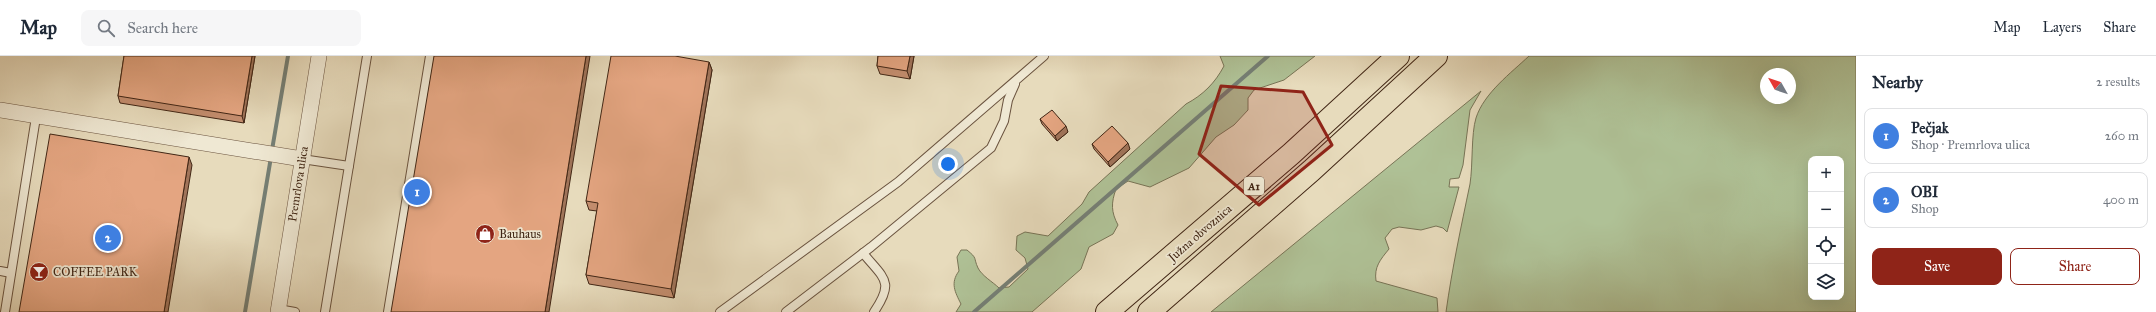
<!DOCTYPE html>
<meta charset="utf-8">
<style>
:root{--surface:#fff;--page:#f6f6f7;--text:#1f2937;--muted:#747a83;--line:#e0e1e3;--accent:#8f2418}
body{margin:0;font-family:"IM FELL Great Primer",serif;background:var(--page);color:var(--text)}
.controls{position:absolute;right:12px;bottom:12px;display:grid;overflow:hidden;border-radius:8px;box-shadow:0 4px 16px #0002}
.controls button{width:36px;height:36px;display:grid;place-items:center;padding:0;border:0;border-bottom:1px solid var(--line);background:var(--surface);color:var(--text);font:20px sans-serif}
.compass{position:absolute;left:1760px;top:12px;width:36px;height:36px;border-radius:50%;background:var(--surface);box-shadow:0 4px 16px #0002;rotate:310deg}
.you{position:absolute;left:948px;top:108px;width:14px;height:14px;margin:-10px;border:3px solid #fff;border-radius:50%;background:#1a73e8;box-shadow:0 0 0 6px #1a73e833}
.badge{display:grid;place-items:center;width:26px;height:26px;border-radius:50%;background:var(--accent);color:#fff;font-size:13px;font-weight:700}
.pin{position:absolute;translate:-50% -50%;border:2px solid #fff;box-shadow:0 1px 4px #0006}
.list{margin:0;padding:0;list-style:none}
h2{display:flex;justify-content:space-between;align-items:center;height:52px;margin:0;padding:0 16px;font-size:17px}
h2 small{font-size:13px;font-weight:400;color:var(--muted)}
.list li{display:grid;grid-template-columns:26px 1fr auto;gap:12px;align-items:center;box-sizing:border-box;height:56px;margin:0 8px 8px;padding:0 8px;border:1px solid var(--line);border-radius:8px}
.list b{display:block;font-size:15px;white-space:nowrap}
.list p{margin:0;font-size:13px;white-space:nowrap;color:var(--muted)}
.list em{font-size:13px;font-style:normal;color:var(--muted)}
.actions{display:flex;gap:8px;padding:12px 16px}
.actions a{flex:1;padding:9px 0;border:1px solid var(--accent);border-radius:8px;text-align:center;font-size:14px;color:var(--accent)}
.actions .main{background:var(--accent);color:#fff}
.icon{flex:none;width:22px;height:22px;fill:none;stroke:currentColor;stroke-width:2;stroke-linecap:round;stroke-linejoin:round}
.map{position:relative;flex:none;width:1856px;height:256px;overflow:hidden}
header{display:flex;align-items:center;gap:24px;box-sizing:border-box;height:56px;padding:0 20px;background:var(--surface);border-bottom:1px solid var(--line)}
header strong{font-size:19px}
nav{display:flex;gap:22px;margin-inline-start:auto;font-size:14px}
.search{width:280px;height:36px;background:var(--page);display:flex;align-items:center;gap:10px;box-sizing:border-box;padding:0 14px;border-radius:8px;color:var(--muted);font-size:15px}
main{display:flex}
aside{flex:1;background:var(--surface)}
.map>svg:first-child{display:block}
</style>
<header>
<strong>Map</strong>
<div class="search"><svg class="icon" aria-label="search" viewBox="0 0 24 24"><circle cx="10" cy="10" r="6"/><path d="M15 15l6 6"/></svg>Search here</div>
<nav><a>Map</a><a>Layers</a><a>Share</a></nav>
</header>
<main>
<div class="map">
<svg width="1856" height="256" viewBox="0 0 1856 256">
<rect width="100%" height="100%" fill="#e7dbbc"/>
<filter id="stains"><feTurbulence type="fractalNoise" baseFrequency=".005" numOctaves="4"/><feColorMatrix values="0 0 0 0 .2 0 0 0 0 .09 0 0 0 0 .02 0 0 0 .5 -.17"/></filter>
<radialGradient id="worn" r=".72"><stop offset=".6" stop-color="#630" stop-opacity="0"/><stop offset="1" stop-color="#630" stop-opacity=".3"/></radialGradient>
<!-- green -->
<g fill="#afc196" stroke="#787456" fill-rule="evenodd">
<path d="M 1220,0 L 1315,0 L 1284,24 L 1254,34 L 1248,42 L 1248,54 L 1234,69 L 1216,81 L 1189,112 L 1150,131 L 1128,125 L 1116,133 C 1111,147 1111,156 1118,169 L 1113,178 L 1089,191 L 1081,213 L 1032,256 L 956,256 L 961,248 C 955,236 950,227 959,215 L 957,201 L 961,194 L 967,194 C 978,203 973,201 978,212 C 982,220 993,226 999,232 L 1009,231 L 1028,213 L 1025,202 L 1016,194 L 1017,180 L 1025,176 L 1048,180 L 1082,148 L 1089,136 L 1186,48 C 1203,39 1215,27 1224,10 Z"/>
<path d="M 1529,0 L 1856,0 L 1856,256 L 1446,256 C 1452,213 1461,171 1470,128 C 1473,109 1471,78 1476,62 C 1484,37 1511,17 1529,0 ZM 1766,18 L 1790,18 L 1790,42 L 1766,42 ZM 1811,103 L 1841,103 L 1841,241 L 1811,241 Z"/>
<path d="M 1481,35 L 1470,54 L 1463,109 L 1459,122 L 1450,123 L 1449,131 L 1459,131 L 1447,176 L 1443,172 L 1436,170 L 1421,174 L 1399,171 L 1392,173 L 1385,182 L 1389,193 C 1380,204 1374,211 1376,225 L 1437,242 L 1438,256 L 1211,256 Z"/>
</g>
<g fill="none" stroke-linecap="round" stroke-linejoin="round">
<!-- stream -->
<g stroke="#757f75" stroke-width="4">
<path d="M 272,94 L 288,0"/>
<path d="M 245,256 L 271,101"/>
<path d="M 974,256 L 1268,0"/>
</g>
<defs>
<g id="service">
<path d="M 302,103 L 349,110"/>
<path d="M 863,197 C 884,223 895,225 874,256"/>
<path d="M 0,215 L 11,217"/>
<path d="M 278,253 L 295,256"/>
<path d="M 5,256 L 36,61"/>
<path d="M 325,256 L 367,0"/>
<path d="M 388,256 L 430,0"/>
<path d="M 720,256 L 898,126 L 1044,0"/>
<path d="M 786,256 L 871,191 L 991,92 L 1004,65 L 1008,44 L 1015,28"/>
</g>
<g id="minor">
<path d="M 0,54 L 302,103"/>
<path d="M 278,256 L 319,0"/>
</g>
<g id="motorway">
<path d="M 1107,256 L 1291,98 L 1398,0"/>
<path d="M 1149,256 L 1312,114 L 1436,0"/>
</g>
</defs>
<!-- service casing -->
<use href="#service" stroke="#6a533f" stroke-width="10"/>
<!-- minor casing -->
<use href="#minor" stroke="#6a533f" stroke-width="16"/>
<!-- motorway casing -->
<use href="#motorway" stroke="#412615" stroke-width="24"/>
<!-- service -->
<use href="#service" stroke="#efe8d3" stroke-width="8"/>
<!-- minor -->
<use href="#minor" stroke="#efe8d3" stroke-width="15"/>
<!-- motorway -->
<use href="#motorway" stroke="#e7dbbc" stroke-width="22"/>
</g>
<!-- wall -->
<g fill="#c48e6f" stroke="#412615">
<path d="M 124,0 L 255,0 L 244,67 L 120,47 L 118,40 Z"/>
<path d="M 878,0 L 914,0 L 910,23 L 880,18 L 877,10 Z"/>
<path d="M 709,6 L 712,14 L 674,242 L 589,228 L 586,219 L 597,155 L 589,154 L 586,145 Z"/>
<path d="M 1040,63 L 1068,76 L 1057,85 L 1042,68 Z"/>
<path d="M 1092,88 L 1130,93 L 1110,111 L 1094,93 Z"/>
</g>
<!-- shaded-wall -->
<g fill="#a0745a" stroke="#412615">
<path d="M 252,0 L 255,0 L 244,67 L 242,60 Z"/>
<path d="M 586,0 L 590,0 L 549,256 L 545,256 Z"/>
<path d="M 910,0 L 914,0 L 910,23 L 907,15 Z"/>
<path d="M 709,6 L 712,14 L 674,242 L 671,233 Z"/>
<path d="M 1066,70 L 1068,76 L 1057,85 L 1055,80 Z"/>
<path d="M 1128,87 L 1130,93 L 1110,111 L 1108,106 Z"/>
<path d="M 189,101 L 192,109 L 168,256 L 164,256 Z"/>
</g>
<!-- building -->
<g fill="#e4a581" stroke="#412615">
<path d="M 124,0 L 252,0 L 242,60 L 118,40 Z"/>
<path d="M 434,0 L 586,0 L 545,256 L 391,256 Z"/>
<path d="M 611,0 L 675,0 L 709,6 L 671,233 L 586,219 L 598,147 L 586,145 Z"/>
<path d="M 878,0 L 910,0 L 907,15 L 877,10 Z"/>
<path d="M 1052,54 L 1066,70 L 1055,80 L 1040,63 Z"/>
<path d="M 1112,70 L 1128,87 L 1108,106 L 1092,88 Z"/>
<path d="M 50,78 L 189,101 L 164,256 L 19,256 Z"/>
</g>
<!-- marked area -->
<path fill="#8f2418" fill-opacity="0.2" stroke="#8f2418" stroke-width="3" stroke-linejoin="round" d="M 1221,30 L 1303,36 L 1332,89 L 1259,149 L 1199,98 Z"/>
<!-- icons -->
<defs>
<symbol id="shop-disc" viewBox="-11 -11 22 22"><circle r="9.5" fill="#8f2418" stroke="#efe8d3"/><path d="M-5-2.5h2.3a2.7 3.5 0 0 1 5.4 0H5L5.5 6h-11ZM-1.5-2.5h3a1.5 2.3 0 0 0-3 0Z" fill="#fff"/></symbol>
<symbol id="bar-disc" viewBox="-11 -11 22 22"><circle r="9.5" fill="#8f2418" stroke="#efe8d3"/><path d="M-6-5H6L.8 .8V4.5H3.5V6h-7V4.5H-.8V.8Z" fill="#fff"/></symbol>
</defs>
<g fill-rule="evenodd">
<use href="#shop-disc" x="474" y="167" width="22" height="22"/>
<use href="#bar-disc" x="28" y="205" width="22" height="22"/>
</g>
<g text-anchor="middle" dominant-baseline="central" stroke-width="3.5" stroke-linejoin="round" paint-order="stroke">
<!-- shield labels -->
<rect fill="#efe8d3" stroke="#75604e" stroke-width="1" x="1244" y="121" width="20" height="18" rx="3"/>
<g font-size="11" font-weight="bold" fill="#412615">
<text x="1254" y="130">A1</text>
</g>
<!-- street labels -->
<g font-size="12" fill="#412615" stroke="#efe8d3">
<text transform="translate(298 128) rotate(-81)">Premrlova ulica</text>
<text transform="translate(1200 177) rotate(-41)">Južna obvoznica</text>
</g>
<!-- poi labels -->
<g font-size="12" fill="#412615" stroke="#efe8d3" text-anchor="start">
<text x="499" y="178">Bauhaus</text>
<text x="53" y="216">COFFEE PARK</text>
</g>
</g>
<rect width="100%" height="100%" filter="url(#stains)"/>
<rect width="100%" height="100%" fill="url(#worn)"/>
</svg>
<div class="controls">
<button>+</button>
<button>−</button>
<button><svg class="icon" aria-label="locate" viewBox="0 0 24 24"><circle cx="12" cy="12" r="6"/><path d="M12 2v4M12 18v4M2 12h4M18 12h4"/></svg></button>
<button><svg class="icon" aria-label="layers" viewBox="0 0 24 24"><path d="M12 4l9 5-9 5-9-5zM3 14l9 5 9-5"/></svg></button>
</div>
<svg class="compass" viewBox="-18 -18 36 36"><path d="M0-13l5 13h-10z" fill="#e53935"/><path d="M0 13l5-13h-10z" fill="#747a83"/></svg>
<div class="you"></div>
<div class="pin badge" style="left:417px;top:136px;background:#3f7fe0">1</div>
<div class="pin badge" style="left:108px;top:182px;background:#3f7fe0">2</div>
</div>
<aside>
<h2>Nearby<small>2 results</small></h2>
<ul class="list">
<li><span class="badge" style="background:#3f7fe0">1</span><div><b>Pečjak</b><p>Shop · Premrlova ulica</p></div><em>260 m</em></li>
<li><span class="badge" style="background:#3f7fe0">2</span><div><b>OBI</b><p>Shop</p></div><em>400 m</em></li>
</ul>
<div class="actions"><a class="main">Save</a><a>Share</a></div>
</aside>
</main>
